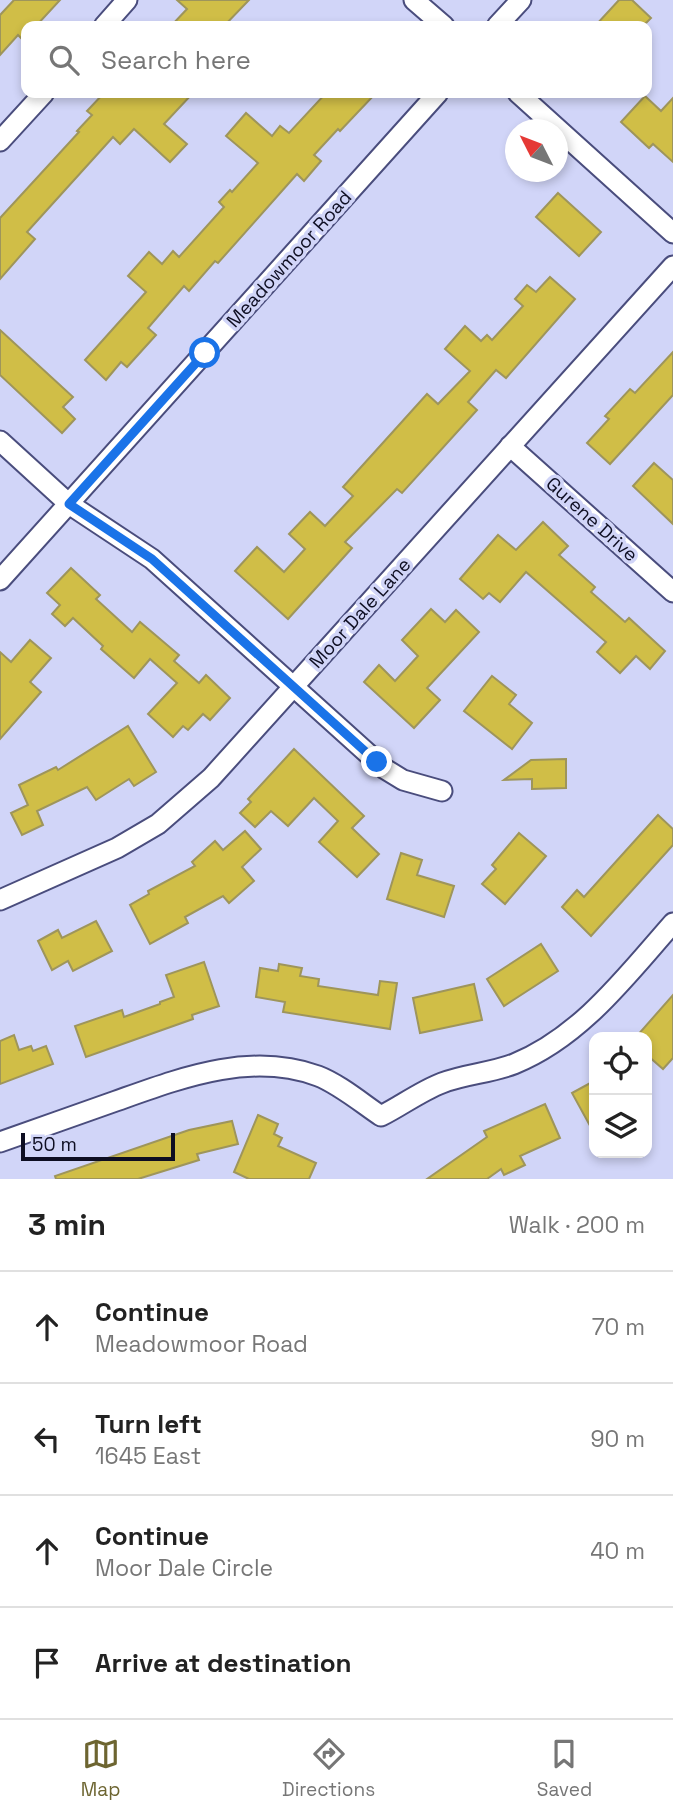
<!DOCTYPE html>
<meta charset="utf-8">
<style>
:root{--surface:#fff;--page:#f6f6f6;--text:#222;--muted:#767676;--line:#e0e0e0;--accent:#6d6531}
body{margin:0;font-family:"Space Grotesk",sans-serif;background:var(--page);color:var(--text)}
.controls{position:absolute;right:21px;bottom:21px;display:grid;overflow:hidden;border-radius:14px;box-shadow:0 4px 10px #0003}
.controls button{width:63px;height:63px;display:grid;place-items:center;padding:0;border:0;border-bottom:2px solid var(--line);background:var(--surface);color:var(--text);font:35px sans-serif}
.compass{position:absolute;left:505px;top:119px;width:63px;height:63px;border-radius:50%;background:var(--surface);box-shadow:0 4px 10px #0003;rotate:312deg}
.scale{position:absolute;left:21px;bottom:18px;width:154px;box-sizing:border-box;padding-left:7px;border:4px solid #0e0e22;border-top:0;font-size:19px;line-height:24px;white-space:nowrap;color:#0e0e22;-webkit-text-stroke:5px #d1d5f8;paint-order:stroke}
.stop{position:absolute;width:21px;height:21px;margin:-16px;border:5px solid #1a73e8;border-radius:50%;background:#fff}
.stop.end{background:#1a73e8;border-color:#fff;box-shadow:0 2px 7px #0008}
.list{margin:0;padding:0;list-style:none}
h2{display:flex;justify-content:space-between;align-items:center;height:91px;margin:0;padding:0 28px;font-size:30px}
h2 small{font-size:23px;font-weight:400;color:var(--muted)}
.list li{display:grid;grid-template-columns:46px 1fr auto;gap:21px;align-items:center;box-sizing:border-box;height:112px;padding:0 28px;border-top:2px solid var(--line)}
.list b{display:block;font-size:26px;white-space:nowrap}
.list p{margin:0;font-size:23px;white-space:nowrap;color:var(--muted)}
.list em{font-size:23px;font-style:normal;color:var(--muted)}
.icon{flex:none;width:38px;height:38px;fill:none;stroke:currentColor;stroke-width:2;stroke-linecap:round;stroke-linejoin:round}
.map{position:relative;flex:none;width:673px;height:1179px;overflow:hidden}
.search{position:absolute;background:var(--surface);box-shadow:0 4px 10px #0003;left:21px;right:21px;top:21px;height:77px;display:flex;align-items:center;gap:18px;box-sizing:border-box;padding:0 24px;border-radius:14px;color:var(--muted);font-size:26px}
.sheet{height:539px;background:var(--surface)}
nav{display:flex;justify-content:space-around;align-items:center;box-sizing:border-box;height:98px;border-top:2px solid var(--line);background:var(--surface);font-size:19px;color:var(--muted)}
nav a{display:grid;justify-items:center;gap:4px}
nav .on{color:var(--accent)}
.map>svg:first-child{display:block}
</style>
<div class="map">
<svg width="673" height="1179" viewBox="0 0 673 1179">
<rect width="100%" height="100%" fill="#d1d5f8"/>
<!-- building -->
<g fill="#d0be47" stroke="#9e955b" stroke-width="2">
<path d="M 14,0 L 60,0 L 36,26 L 26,26 L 26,43 L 18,35 L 0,55 L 0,15 Z"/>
<path d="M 177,0 L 249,0 L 224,26 L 171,26 L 187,9 Z"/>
<path d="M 619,0 L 632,0 L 651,18 L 643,26 L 595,26 Z"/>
<path d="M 104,93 L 193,93 L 164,124 L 187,144 L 170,162 L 134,129 L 120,144 L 113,137 L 27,232 L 35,239 L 0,279 L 0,218 L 79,132 L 77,131 L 92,115 L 87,111 Z"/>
<path d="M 326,93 L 376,93 L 340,131 L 338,129 L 314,155 L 321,161 L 304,181 L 297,174 L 218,263 L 215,261 L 189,291 L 184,286 L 148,328 L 156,335 L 127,367 L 121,362 L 106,380 L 85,360 L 146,292 L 128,276 L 149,252 L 162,264 L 173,251 L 179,257 L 224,207 L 219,202 L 230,190 L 232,192 L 258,163 L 226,136 L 246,113 L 272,136 L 280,126 L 289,133 Z"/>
<path d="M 645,96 L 661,111 L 673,98 L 673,162 L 653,144 L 649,148 L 621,122 Z"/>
<path d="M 558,193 L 601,232 L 579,256 L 536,217 Z"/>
<path d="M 550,277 L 575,299 L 506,378 L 496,370 L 468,402 L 477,410 L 402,493 L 397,489 L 345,542 L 352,548 L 288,619 L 235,571 L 257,547 L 284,572 L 305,549 L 289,534 L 310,512 L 325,526 L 353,496 L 343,487 L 427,394 L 438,404 L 470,371 L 445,349 L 465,326 L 481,341 L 487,335 L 492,340 L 523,306 L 515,299 L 527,285 L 536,292 Z"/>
<path d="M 0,330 L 73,397 L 63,407 L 75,419 L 62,433 L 0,375 Z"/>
<path d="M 673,352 L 673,395 L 610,464 L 587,443 L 609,419 L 605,416 L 630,389 L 635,393 Z"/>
<path d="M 654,463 L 673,480 L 673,524 L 633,486 Z"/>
<path d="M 543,522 L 568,546 L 559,555 L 595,587 L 591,592 L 625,622 L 629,618 L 665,651 L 650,669 L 636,656 L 620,673 L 597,652 L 606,642 L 526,572 L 500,602 L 489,593 L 483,599 L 460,579 L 498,535 L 516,550 Z"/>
<path d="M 71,568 L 100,595 L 96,599 L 132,632 L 140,622 L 179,655 L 174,661 L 199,683 L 206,675 L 230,698 L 210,720 L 203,714 L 188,730 L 183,726 L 173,737 L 148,714 L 177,683 L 150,659 L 134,678 L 101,649 L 103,646 L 73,618 L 65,626 L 52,614 L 60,605 L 47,593 Z"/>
<path d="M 431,609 L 445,622 L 456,610 L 479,632 L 427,688 L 440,700 L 414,728 L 364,682 L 379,665 L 395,681 L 418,656 L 402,640 Z"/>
<path d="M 30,640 L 51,658 L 30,682 L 41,692 L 0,739 L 0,652 L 11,662 Z"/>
<path d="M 492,676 L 516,695 L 509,704 L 532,723 L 512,749 L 464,711 Z"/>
<path d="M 128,726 L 156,772 L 134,786 L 129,779 L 96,800 L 87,787 L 37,811 L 43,825 L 22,835 L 11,813 L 28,805 L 19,785 L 56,767 L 58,770 Z"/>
<path d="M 294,749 L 364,816 L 352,828 L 379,854 L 357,877 L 319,842 L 338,821 L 314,798 L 288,826 L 271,811 L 255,827 L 240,813 L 251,802 L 248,799 Z"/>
<path d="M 566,759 L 566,788 L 532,789 L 532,779 L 504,780 L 531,760 Z"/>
<path d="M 658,815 L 673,829 L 673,845 L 591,936 L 562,907 L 577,890 L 584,897 Z"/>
<path d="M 245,831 L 261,849 L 242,867 L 254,881 L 229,903 L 223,896 L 185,917 L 188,923 L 150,944 L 130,905 L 149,894 L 148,891 L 195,866 L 192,862 L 215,841 L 223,850 Z"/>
<path d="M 519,833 L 546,856 L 505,904 L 482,884 L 496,869 L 492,865 Z"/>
<path d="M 401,853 L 422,860 L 417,875 L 454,886 L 444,917 L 387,899 Z"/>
<path d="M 96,921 L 112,951 L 73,971 L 68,961 L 52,970 L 38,941 L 58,930 L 62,938 Z"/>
<path d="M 541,944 L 558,971 L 504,1006 L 487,979 Z"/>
<path d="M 204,962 L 219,1006 L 192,1015 L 193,1019 L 86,1057 L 75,1026 L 122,1010 L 124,1017 L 160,1004 L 160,1002 L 174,997 L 166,975 Z"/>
<path d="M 279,964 L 302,968 L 300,976 L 319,979 L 318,986 L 378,995 L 380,981 L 397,983 L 390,1029 L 283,1012 L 285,1002 L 256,997 L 260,968 L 278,971 Z"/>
<path d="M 474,984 L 482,1020 L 420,1033 L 413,998 Z"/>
<path d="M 673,995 L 673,1058 L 663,1069 L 647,1055 L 647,1037 L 636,1037 Z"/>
<path d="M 14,1035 L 19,1050 L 31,1046 L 33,1051 L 46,1046 L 53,1064 L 0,1084 L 0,1041 Z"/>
<path d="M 594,1081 L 594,1133 L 572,1093 Z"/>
<path d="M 545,1104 L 560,1138 L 520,1156 L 525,1165 L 504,1175 L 501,1169 L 487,1179 L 427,1179 L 487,1137 L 484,1131 Z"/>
<path d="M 258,1115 L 278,1124 L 274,1134 L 282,1138 L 278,1146 L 316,1163 L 309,1179 L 249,1179 L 234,1172 Z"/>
<path d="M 232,1121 L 238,1144 L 197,1154 L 199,1160 L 138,1179 L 56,1179 L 55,1176 L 189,1130 Z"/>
</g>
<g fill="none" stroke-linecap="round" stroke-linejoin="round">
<defs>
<g id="street">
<path d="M 414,0 L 444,26"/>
<path d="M 104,26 L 127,0"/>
<path d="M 497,26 L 521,0"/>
<path d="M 518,93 L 673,233"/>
<path d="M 0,141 L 44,93"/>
<path d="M 0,441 L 69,504 L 152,559 L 385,769 L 403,780 L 442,791"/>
<path d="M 510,446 L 673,592"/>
<path d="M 0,580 L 438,93"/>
<path d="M 0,900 L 117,848 L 158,824 L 211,778 L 673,266"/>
<path d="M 0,1142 C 39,1128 77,1115 116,1101 C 181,1078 250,1051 318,1076 C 339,1084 363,1104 381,1116 C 401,1106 421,1091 442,1083 C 465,1074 491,1073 514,1064 C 581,1037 627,975 673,923"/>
</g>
</defs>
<!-- street casing -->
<use href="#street" stroke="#4a4d7d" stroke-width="23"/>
<!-- street -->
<use href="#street" stroke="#fff" stroke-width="19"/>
</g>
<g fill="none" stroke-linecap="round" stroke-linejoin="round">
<!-- route -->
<path stroke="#1a73e8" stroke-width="9" d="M 205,353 L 69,504 L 152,559 L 377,762"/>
</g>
<g text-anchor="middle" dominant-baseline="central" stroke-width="7" stroke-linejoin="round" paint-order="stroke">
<!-- street labels -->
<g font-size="19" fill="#0e0e22" stroke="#d1d5f8">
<text transform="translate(289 259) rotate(-48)">Meadowmoor Road</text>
<text transform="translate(592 519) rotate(42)">Gurene Drive</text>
<text transform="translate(360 613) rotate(-48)">Moor Dale Lane</text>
</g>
</g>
</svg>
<div class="controls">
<button><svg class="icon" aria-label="locate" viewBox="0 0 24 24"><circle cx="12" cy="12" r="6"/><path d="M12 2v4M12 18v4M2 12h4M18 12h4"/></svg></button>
<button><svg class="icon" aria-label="layers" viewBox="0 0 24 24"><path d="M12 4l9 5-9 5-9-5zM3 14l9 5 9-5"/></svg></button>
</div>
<svg class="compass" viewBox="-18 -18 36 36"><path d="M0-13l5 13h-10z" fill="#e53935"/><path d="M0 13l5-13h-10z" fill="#767676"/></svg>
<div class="scale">50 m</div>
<div class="stop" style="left:205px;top:353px"></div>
<div class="stop end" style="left:377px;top:762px"></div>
<div class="search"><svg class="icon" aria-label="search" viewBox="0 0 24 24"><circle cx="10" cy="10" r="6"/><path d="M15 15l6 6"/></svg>Search here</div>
</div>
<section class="sheet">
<h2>3 min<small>Walk · 200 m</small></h2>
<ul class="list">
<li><svg class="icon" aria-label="ahead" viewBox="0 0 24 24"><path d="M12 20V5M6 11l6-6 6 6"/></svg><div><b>Continue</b><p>Meadowmoor Road</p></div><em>70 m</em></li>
<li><svg class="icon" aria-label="left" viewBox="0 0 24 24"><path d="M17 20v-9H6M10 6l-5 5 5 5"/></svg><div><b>Turn left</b><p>1645 East</p></div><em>90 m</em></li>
<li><svg class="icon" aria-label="ahead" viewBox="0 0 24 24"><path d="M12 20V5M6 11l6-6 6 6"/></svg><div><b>Continue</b><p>Moor Dale Circle</p></div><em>40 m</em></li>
<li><svg class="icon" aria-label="arrive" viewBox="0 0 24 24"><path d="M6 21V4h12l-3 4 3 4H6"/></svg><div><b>Arrive at destination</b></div></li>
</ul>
</section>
<nav>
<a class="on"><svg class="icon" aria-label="map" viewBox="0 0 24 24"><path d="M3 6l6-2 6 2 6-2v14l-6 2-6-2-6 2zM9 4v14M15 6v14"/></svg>Map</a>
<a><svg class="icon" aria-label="directions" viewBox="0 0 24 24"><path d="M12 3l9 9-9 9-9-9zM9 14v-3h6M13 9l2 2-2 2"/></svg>Directions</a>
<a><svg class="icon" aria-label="saved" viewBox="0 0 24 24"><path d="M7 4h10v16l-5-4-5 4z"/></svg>Saved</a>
</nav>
